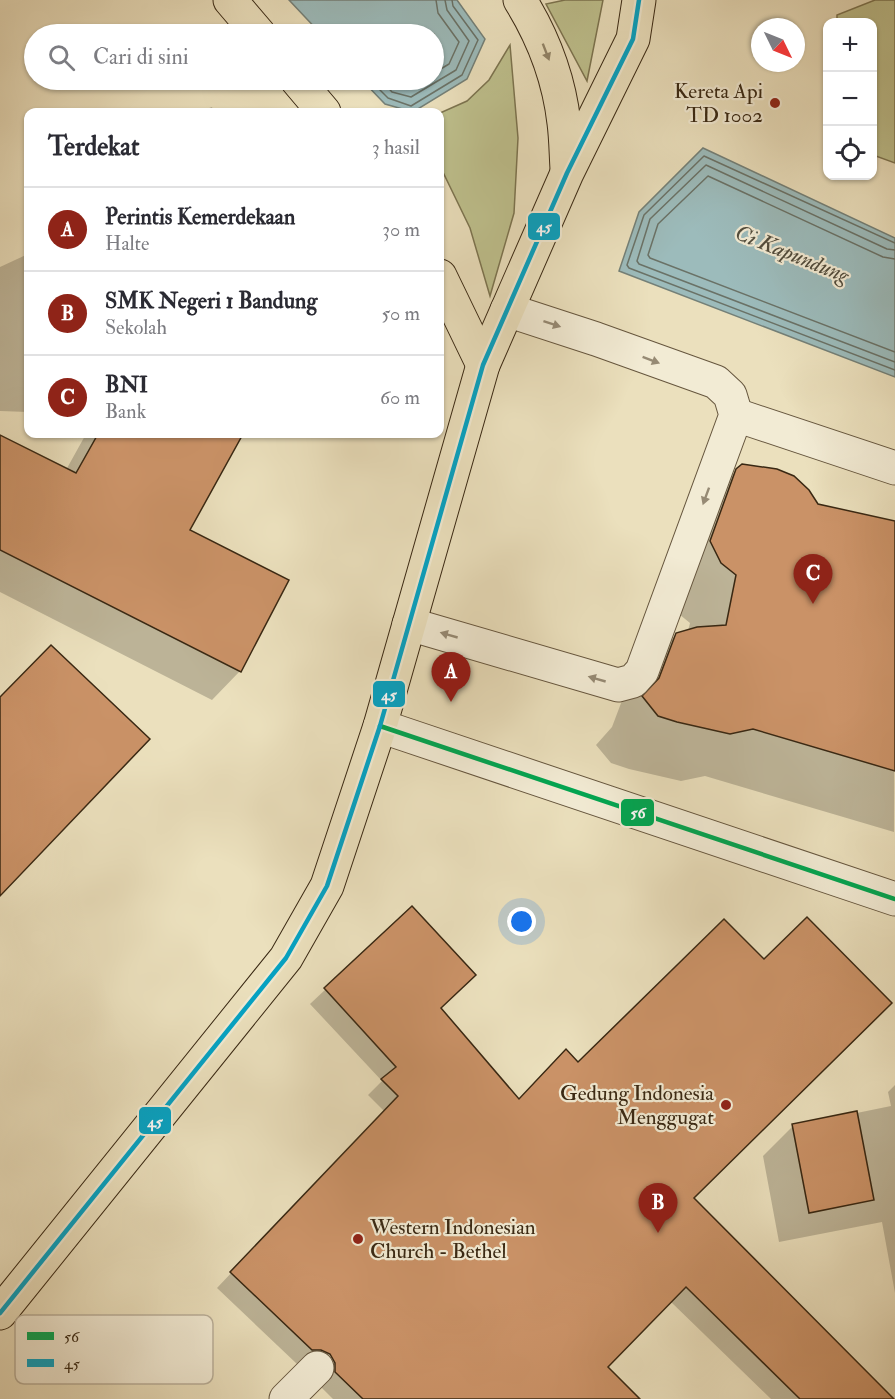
<!DOCTYPE html>
<html lang="id">
<meta charset="utf-8">
<style>
:root{--surface:#fff;--page:#f2f2f3;--text:#2b2b33;--muted:#7c7c81;--line:#e1e1e2;--accent:#8f2418}
body{margin:0;font-family:"IM FELL Double Pica",serif;background:var(--page);color:var(--text)}
.controls{position:absolute;right:18px;top:18px;display:grid;overflow:hidden;border-radius:12px;box-shadow:0 2px 4px #0004}
.controls button{width:54px;height:54px;display:grid;place-items:center;padding:0;border:0;border-bottom:2px solid var(--line);background:var(--surface);color:var(--text);font:30px sans-serif}
.compass{position:absolute;left:751px;top:18px;width:54px;height:54px;border-radius:50%;background:var(--surface);box-shadow:0 2px 4px #0004;rotate:133deg}
.you{position:absolute;left:522px;top:922px;width:21px;height:21px;margin:-15px;border:4px solid #fff;border-radius:50%;background:#1a73e8;box-shadow:0 0 0 9px #1a73e833}
.badge{display:grid;place-items:center;width:39px;height:39px;border-radius:50%;background:var(--accent);color:#fff;font-size:20px;font-weight:700}
.pin{position:absolute;translate:-50% -50px;filter:drop-shadow(0 2px 3px #0008)}
.pin::after{content:'';position:absolute;top:32px;width:21px;height:18px;background:inherit;clip-path:polygon(0 0,100% 0,50% 100%)}
.list{margin:0;padding:0;list-style:none}
h2{display:flex;justify-content:space-between;align-items:center;height:78px;margin:0;padding:0 24px;font-size:26px}
h2 small{font-size:20px;font-weight:400;color:var(--muted)}
.list li{display:grid;grid-template-columns:39px 1fr auto;gap:18px;align-items:center;box-sizing:border-box;height:84px;padding:0 24px;border-top:2px solid var(--line)}
.list b{display:block;font-size:22px;white-space:nowrap}
.list p{margin:0;font-size:20px;white-space:nowrap;color:var(--muted)}
.list em{font-size:20px;font-style:normal;color:var(--muted)}
.icon{flex:none;width:33px;height:33px;fill:none;stroke:currentColor;stroke-width:2;stroke-linecap:round;stroke-linejoin:round}
.map{position:relative;flex:none;width:895px;height:1399px;overflow:hidden}
.search{position:absolute;background:var(--surface);box-shadow:0 2px 4px #0004;left:24px;top:24px;width:420px;height:66px;display:flex;align-items:center;gap:15px;box-sizing:border-box;padding:0 21px;border-radius:33px;color:var(--muted);font-size:22px}
.panel{position:absolute;background:var(--surface);box-shadow:0 2px 4px #0004;left:24px;top:108px;width:420px;height:330px;border-radius:12px}
.map>svg:first-child{display:block}
</style>
<div class="map">
<svg width="895" height="1399" viewBox="0 0 895 1399">
<rect width="100%" height="100%" fill="#ebe0bd"/>
<filter id="stains"><feTurbulence type="fractalNoise" baseFrequency=".00333" numOctaves="4"/><feColorMatrix values="0 0 0 0 .2 0 0 0 0 .09 0 0 0 0 .02 0 0 0 .5 -.17"/></filter>
<radialGradient id="worn" r=".72"><stop offset=".6" stop-color="#630" stop-opacity="0"/><stop offset="1" stop-color="#630" stop-opacity=".3"/></radialGradient>
<!-- green -->
<g fill="#bec08d" stroke="#7c7450" stroke-width="1.5">
<path d="M 565,0 L 603,0 L 587,81 L 546,4 Z"/>
<path d="M 875,0 L 895,0 L 895,163 L 873,155 L 872,22 L 837,22 L 837,15 Z"/>
<path d="M 510,45 L 518,138 L 514,213 L 490,296 L 470,228 L 440,166 L 440,113 L 467,101 L 489,80 Z"/>
</g>
<!-- water -->
<g fill="#9cbbbb" stroke="#748078" stroke-width="1.5">
<path d="M 289,0 L 457,0 L 485,39 L 467,79 L 413,112 L 385,104 L 362,80 L 434,80 L 434,34 L 321,34 Z"/>
<path d="M 703,148 L 895,238 L 895,377 L 619,271 L 639,212 Z"/>
</g>
<!-- shadow -->
<g fill="#0003">
<path d="M 212,107 L 214,112 L 198,112 Z"/>
<path d="M 28,254 L 28,412 L 0,411 L 0,267 Z"/>
<path d="M 86,434 L 239,434 L 188,531 L 240,671 L 212,700 L 0,592 L 0,436 L 66,470 Z"/>
<path d="M 737,470 L 817,505 L 895,522 L 894,832 L 705,776 L 681,781 L 629,769 L 611,763 L 596,745 L 612,727 L 629,682 L 677,634 L 688,631 L 690,623 L 674,610 L 689,518 Z"/>
<path d="M 412,908 L 439,1009 L 518,1100 L 692,1198 L 892,1399 L 771,1399 L 670,1301 L 606,1367 L 638,1399 L 333,1399 L 321,1387 L 321,1378 L 306,1364 L 297,1364 L 217,1288 L 384,1111 L 368,1095 L 382,1081 L 310,1004 Z"/>
<path d="M 895,1085 L 895,1293 L 882,1222 L 779,1242 L 763,1156 L 793,1126 L 891,1106 L 888,1092 Z"/>
</g>
<g fill="none" stroke-linecap="round" stroke-linejoin="round">
<!-- shore -->
<g stroke="#6a7267" stroke-width="1.5">
<path d="M 434,73 L 449,64 L 459,42 L 438,13 L 436,0"/>
<path d="M 370,80 L 388,98 L 411,106 L 462,75 L 478,40 L 453,6 L 452,0"/>
<path d="M 381,80 L 392,92 L 411,97 L 456,70 L 469,41 L 447,10 L 445,0"/>
<path d="M 895,243 L 704,156 L 644,215 L 627,265 L 629,268 L 895,370"/>
<path d="M 895,250 L 887,249 L 706,165 L 650,219 L 637,261 L 639,264 L 895,362"/>
<path d="M 895,259 L 883,257 L 708,176 L 658,224 L 648,255 L 650,258 L 895,352"/>
</g>
</g>
<!-- building -->
<g fill="#ca9267" stroke="#392813" stroke-width="1.5">
<path d="M 98,434 L 243,434 L 190,530 L 289,580 L 241,672 L 0,550 L 0,435 L 76,473 Z"/>
<path d="M 742,464 L 777,469 L 794,476 L 809,490 L 818,504 L 895,521 L 895,771 L 753,729 L 730,734 L 677,722 L 658,716 L 642,696 L 659,678 L 676,633 L 697,627 L 726,625 L 736,575 L 721,563 L 710,541 L 736,469 Z"/>
<path d="M 51,645 L 150,739 L 0,896 L 0,697 Z"/>
<path d="M 412,906 L 476,975 L 441,1008 L 519,1099 L 566,1049 L 578,1062 L 724,919 L 764,959 L 807,917 L 892,1003 L 694,1198 L 894,1399 L 800,1399 L 686,1287 L 608,1367 L 640,1399 L 363,1399 L 335,1372 L 335,1363 L 330,1354 L 321,1350 L 312,1350 L 230,1272 L 398,1096 L 381,1079 L 396,1067 L 324,988 Z"/>
<path d="M 857,1111 L 874,1200 L 809,1213 L 792,1124 Z"/>
</g>
<g fill="none" stroke-linecap="round" stroke-linejoin="round">
<defs>
<g id="minor">
<path d="M 736,415 L 895,468"/>
<path d="M 409,624 L 618,685 L 633,681 L 642,671 L 736,415 L 730,395 L 716,382 L 596,339 L 507,310"/>
<path d="M 380,726 L 895,899"/>
<path d="M 286,1399 L 317,1368"/>
</g>
<g id="major">
<path d="M 230,0 L 259,34"/>
<path d="M 520,0 C 543,37 559,79 564,123 C 566,138 566,154 567,169"/>
<path d="M 297,80 L 324,112"/>
<path d="M 440,276 L 483,365"/>
<path d="M 0,1313 L 286,958 L 327,886 L 380,726 L 483,365 L 567,173 L 633,39 L 639,0"/>
</g>
</defs>
<!-- minor casing -->
<use href="#minor" stroke="#66563e" stroke-width="35"/>
<!-- major casing -->
<use href="#major" stroke="#392813" stroke-width="35"/>
<!-- minor -->
<use href="#minor" stroke="#f2ebd4" stroke-width="33"/>
<!-- major -->
<use href="#major" stroke="#ebe0bd" stroke-width="33"/>
<defs>
<path id="bus-1" d="M 380,726 L 895,899"/>
<path id="bus-2" d="M 0,1313 L 286,958 L 327,886 L 380,726 L 483,365 L 567,173 L 633,39 L 639,0"/>
</defs>
<!-- bus-1 casing -->
<use href="#bus-1" stroke="#f2ebd4" stroke-width="9"/>
<!-- bus-2 casing -->
<use href="#bus-2" stroke="#f2ebd4" stroke-width="9"/>
<!-- bus-1 -->
<use href="#bus-1" stroke="#00a651" stroke-width="4.5"/>
<!-- bus-2 -->
<use href="#bus-2" stroke="#03a3c5" stroke-width="4.5"/>
</g>
<!-- one-way arrows -->
<defs><path id="oneway-solid" d="M-6-.8H1V-3.2L6.5 0L1 3.2V.8H-6Z" transform="scale(1.5)"/></defs>
<use fill="#928468" href="#oneway-solid" transform="translate(546 52) rotate(69)"/>
<g fill="#968a74">
<use href="#oneway-solid" transform="translate(552 324) rotate(18)"/>
<use href="#oneway-solid" transform="translate(651 360) rotate(21)"/>
<use href="#oneway-solid" transform="translate(706 496) rotate(110)"/>
<use href="#oneway-solid" transform="translate(449 635) rotate(-164)"/>
<use href="#oneway-solid" transform="translate(597 679) rotate(-164)"/>
</g>
<!-- markers -->
<g fill="#8f2418" stroke="#f2ebd4" stroke-width="2">
<circle cx="775" cy="103" r="6"/>
<circle cx="726" cy="1105" r="6"/>
<circle cx="358" cy="1239" r="6"/>
</g>
<g text-anchor="middle" dominant-baseline="central" stroke-width="4.5" stroke-linejoin="round" paint-order="stroke">
<!-- poi labels -->
<g font-size="21" fill="#392813" stroke="#f2ebd4" text-anchor="end">
<text x="763" y="91">Kereta Api<tspan x="763" dy="24">TD 1002</tspan></text>
<text x="714" y="1093">Gedung Indonesia<tspan x="714" dy="24">Menggugat</tspan></text>
<text x="370" y="1227" text-anchor="start">Western Indonesian<tspan x="370" dy="24">Church - Bethel</tspan></text>
</g>
<!-- water labels -->
<g font-size="22" font-style="italic" fill="#524d3d" stroke="#f2ebd4">
<text transform="translate(792 254) rotate(22)">Ci Kapundung</text>
</g>
</g>
<!-- legend -->
<rect x="15" y="1315" width="198" height="69" rx="9" fill="#f2ebd4" stroke="#bab09a" stroke-width="1.5"/>
<rect x="27" y="1332" width="27" height="8" fill="#00a651"/>
<rect x="27" y="1359" width="27" height="8" fill="#03a3c5"/>
<g font-size="16" fill="#392813">
<text x="64" y="1342">56</text>
<text x="64" y="1369">45</text>
</g>
<g stroke="#f2ebd4" stroke-width="2">
<rect x="527" y="212" width="34" height="29" rx="6" fill="#03a3c5"/>
<rect x="372" y="680" width="34" height="28" rx="6" fill="#03a3c5"/>
<rect x="620" y="798" width="35" height="29" rx="6" fill="#00a651"/>
<rect x="138" y="1106" width="34" height="29" rx="6" fill="#03a3c5"/>
</g>
<g font-size="16" text-anchor="middle" font-weight="bold" fill="#fff">
<text x="544" y="232">45</text>
<text x="389" y="700">45</text>
<text x="638" y="818">56</text>
<text x="155" y="1127">45</text>
</g>
<rect width="100%" height="100%" filter="url(#stains)"/>
<rect width="100%" height="100%" fill="url(#worn)"/>
</svg>
<div class="controls">
<button>+</button>
<button>−</button>
<button><svg class="icon" aria-label="locate" viewBox="0 0 24 24"><circle cx="12" cy="12" r="6"/><path d="M12 2v4M12 18v4M2 12h4M18 12h4"/></svg></button>
</div>
<svg class="compass" viewBox="-18 -18 36 36"><path d="M0-13l5 13h-10z" fill="#e53935"/><path d="M0 13l5-13h-10z" fill="#7c7c81"/></svg>
<div class="you"></div>
<div class="pin badge" style="left:451px;top:702px">A</div>
<div class="pin badge" style="left:658px;top:1233px">B</div>
<div class="pin badge" style="left:813px;top:604px">C</div>
<div class="search"><svg class="icon" aria-label="search" viewBox="0 0 24 24"><circle cx="10" cy="10" r="6"/><path d="M15 15l6 6"/></svg>Cari di sini</div>
<section class="panel">
<h2>Terdekat<small>3 hasil</small></h2>
<ul class="list">
<li><span class="badge">A</span><div><b>Perintis Kemerdekaan</b><p>Halte</p></div><em>30 m</em></li>
<li><span class="badge">B</span><div><b>SMK Negeri 1 Bandung</b><p>Sekolah</p></div><em>50 m</em></li>
<li><span class="badge">C</span><div><b>BNI</b><p>Bank</p></div><em>60 m</em></li>
</ul>
</section>
</div>
